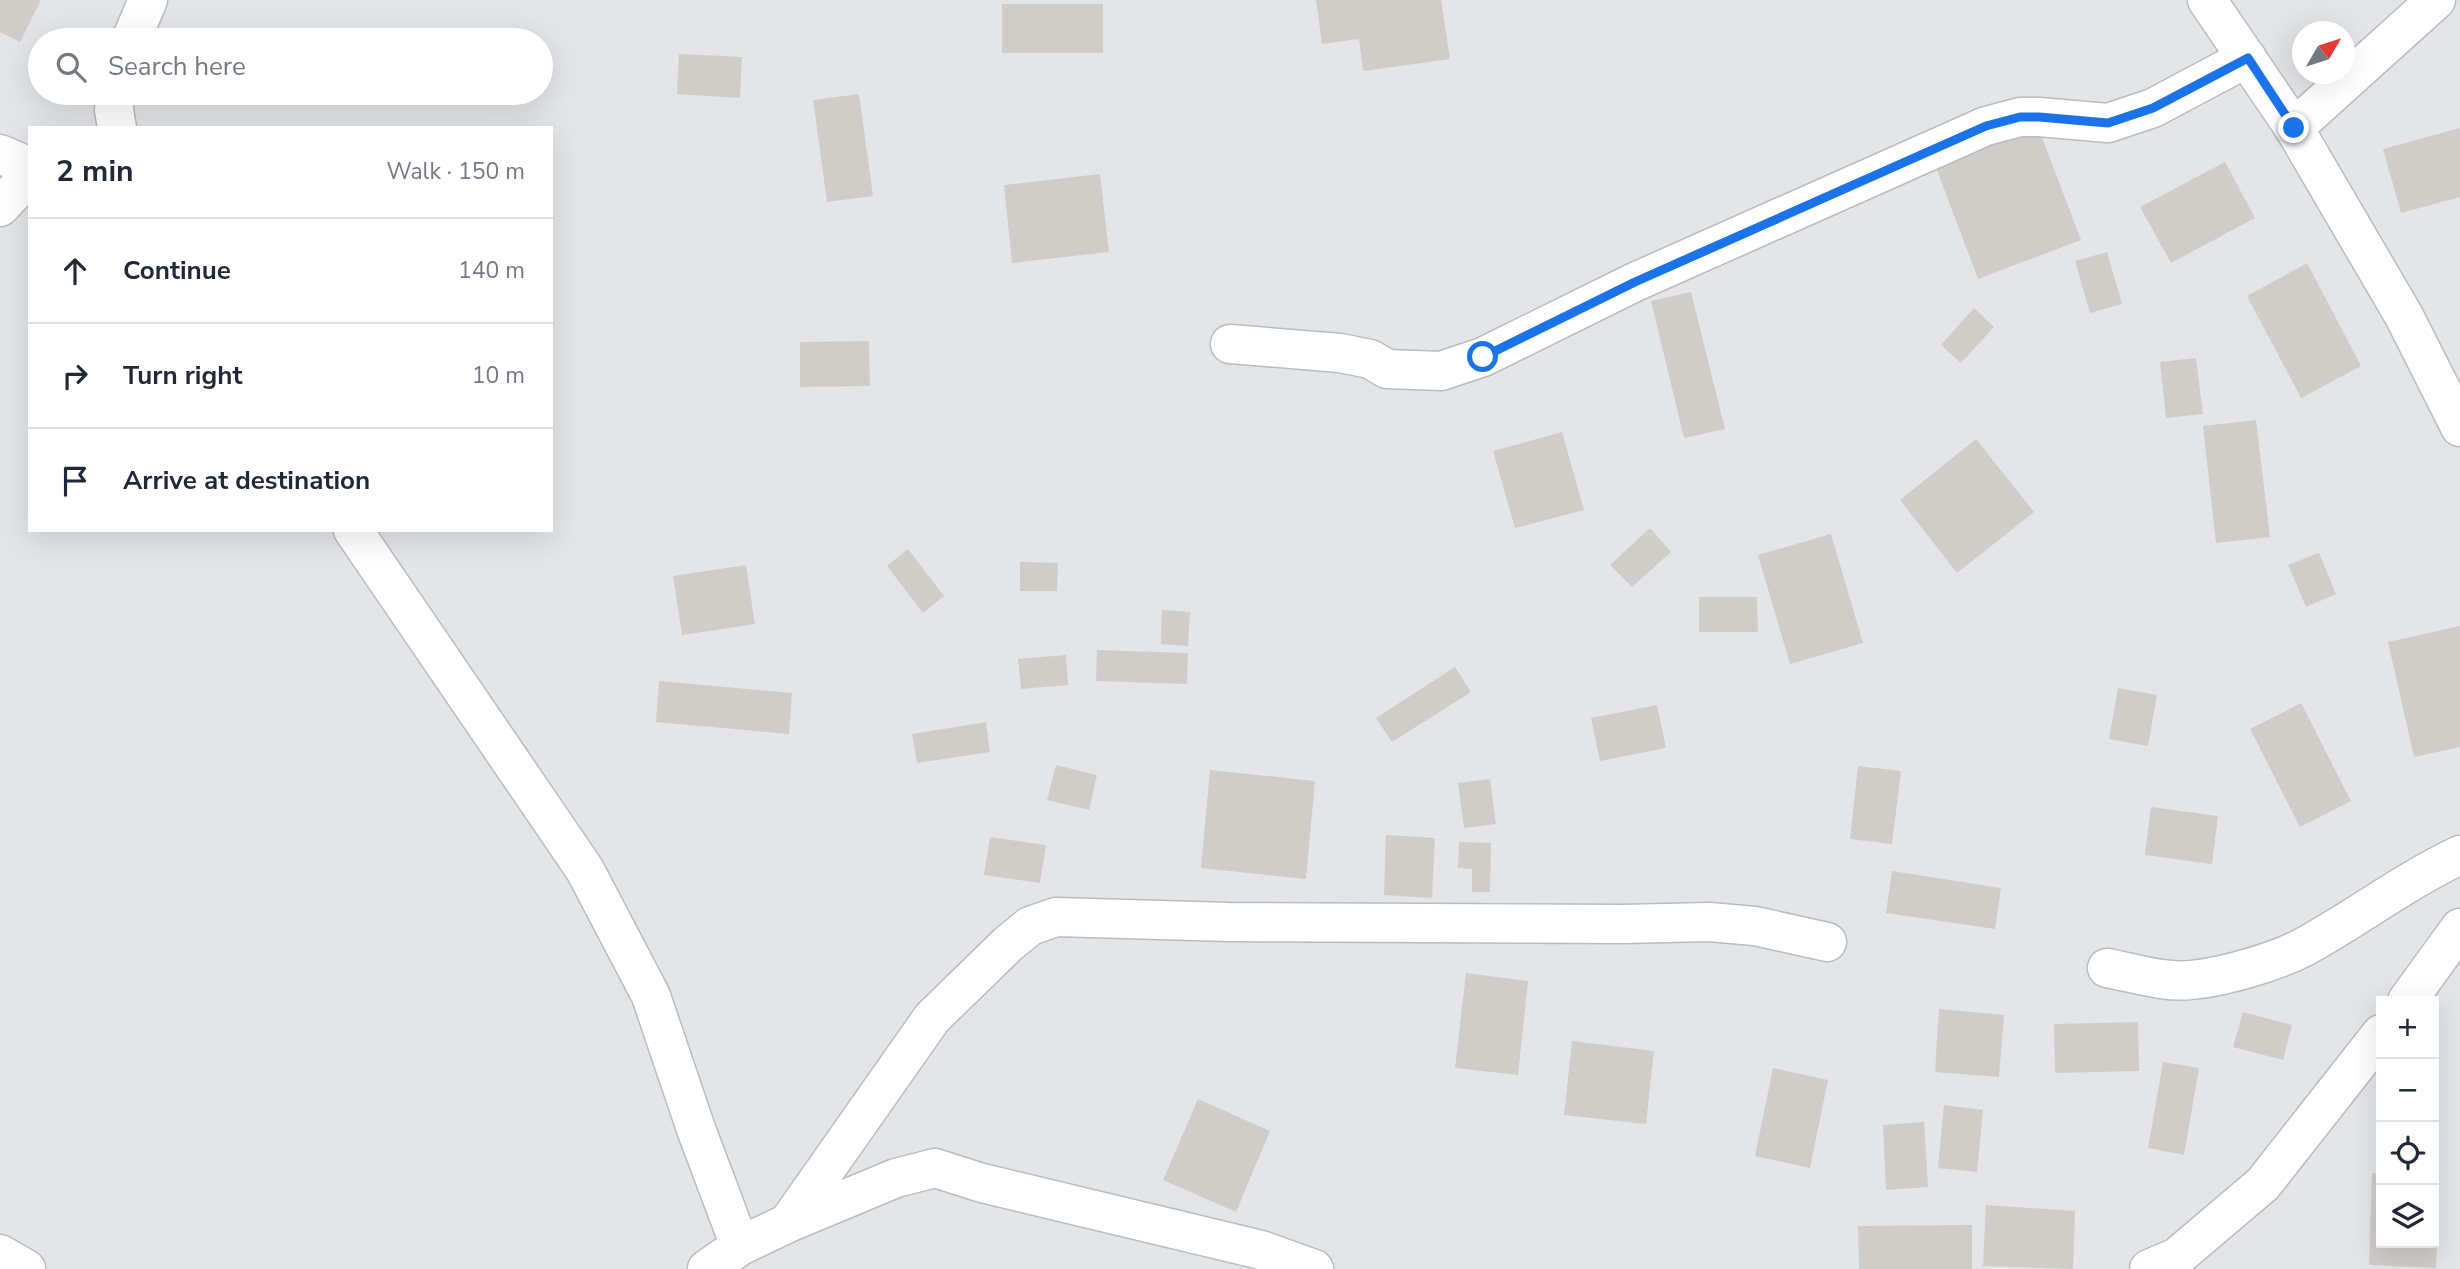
<!DOCTYPE html>
<meta charset="utf-8">
<style>
:root{--surface:#fff;--page:#f6f6f7;--text:#1f2937;--muted:#747a83;--line:#e0e1e3}
body{margin:0;font-family:"Nunito Sans",sans-serif;background:var(--page);color:var(--text)}
.controls{position:absolute;right:21px;bottom:21px;display:grid;overflow:hidden;border-radius:0px;box-shadow:0 7px 28px #0002}
.controls button{width:63px;height:63px;display:grid;place-items:center;padding:0;border:0;border-bottom:2px solid var(--line);background:var(--surface);color:var(--text);font:35px sans-serif}
.compass{position:absolute;left:2292px;top:21px;width:63px;height:63px;border-radius:50%;background:var(--surface);box-shadow:0 7px 28px #0002;rotate:51deg}
.stop{position:absolute;width:21px;height:21px;margin:-16px;border:5px solid #1a73e8;border-radius:50%;background:#fff}
.stop.end{background:#1a73e8;border-color:#fff;box-shadow:0 2px 7px #0008}
.list{margin:0;padding:0;list-style:none}
h2{display:flex;justify-content:space-between;align-items:center;height:91px;margin:0;padding:0 28px;font-size:30px}
h2 small{font-size:23px;font-weight:400;color:var(--muted)}
.list li{display:grid;grid-template-columns:46px 1fr auto;gap:21px;align-items:center;box-sizing:border-box;height:105px;padding:0 28px;border-top:2px solid var(--line)}
.list b{display:block;font-size:26px;white-space:nowrap}
.list em{font-size:23px;font-style:normal;color:var(--muted)}
.icon{flex:none;width:38px;height:38px;fill:none;stroke:currentColor;stroke-width:2;stroke-linecap:round;stroke-linejoin:round}
.map{position:relative;flex:none;width:2460px;height:1269px;overflow:hidden}
.search{position:absolute;background:var(--surface);box-shadow:0 7px 28px #0002;left:28px;top:28px;width:525px;height:77px;display:flex;align-items:center;gap:18px;box-sizing:border-box;padding:0 24px;border-radius:38px;color:var(--muted);font-size:26px}
.panel{position:absolute;background:var(--surface);box-shadow:0 7px 28px #0002;left:28px;top:126px;width:525px;height:406px;border-radius:0px}
.map>svg:first-child{display:block}
</style>
<div class="map">
<svg width="2460" height="1269" viewBox="0 0 2460 1269">
<rect width="100%" height="100%" fill="#e3e5e9"/>
<!-- building -->
<g fill="#d0cdc9">
<path d="M 0,0 L 41,0 L 20,42 L 0,32 Z"/>
<path d="M 1316,0 L 1441,0 L 1450,59 L 1363,71 L 1359,39 L 1322,44 Z"/>
<rect x="1002" y="4" width="101" height="49"/>
<path d="M 679,54 L 742,57 L 740,98 L 677,94 Z"/>
<path d="M 859,94 L 873,196 L 827,202 L 813,100 Z"/>
<path d="M 2035,119 L 2081,240 L 1978,279 L 1932,157 Z"/>
<path d="M 2460,128 L 2460,197 L 2401,213 L 2383,149 Z"/>
<path d="M 2225,162 L 2255,218 L 2171,263 L 2140,207 Z"/>
<path d="M 1100,174 L 1109,252 L 1012,263 L 1004,185 Z"/>
<path d="M 2107,252 L 2122,304 L 2090,313 L 2075,261 Z"/>
<path d="M 2307,263 L 2361,366 L 2301,398 L 2247,296 Z"/>
<path d="M 1691,292 L 1725,429 L 1684,438 L 1651,301 Z"/>
<path d="M 1974,308 L 1994,327 L 1961,363 L 1941,345 Z"/>
<path d="M 869,341 L 870,386 L 800,387 L 800,342 Z"/>
<path d="M 2196,358 L 2203,414 L 2166,418 L 2160,362 Z"/>
<path d="M 2256,420 L 2270,537 L 2216,543 L 2203,426 Z"/>
<path d="M 1562,432 L 1584,510 L 1515,528 L 1493,451 Z"/>
<path d="M 1976,439 L 2034,512 L 1957,573 L 1900,500 Z"/>
<path d="M 1650,528 L 1671,552 L 1632,587 L 1610,565 Z"/>
<path d="M 1831,534 L 1863,643 L 1790,664 L 1758,555 Z"/>
<path d="M 908,549 L 944,596 L 923,613 L 887,566 Z"/>
<path d="M 2319,553 L 2336,594 L 2306,607 L 2288,565 Z"/>
<path d="M 1020,562 L 1058,563 L 1057,591 L 1020,591 Z"/>
<path d="M 746,565 L 755,624 L 682,635 L 673,576 Z"/>
<path d="M 1699,597 L 1757,597 L 1758,632 L 1699,632 Z"/>
<path d="M 1162,610 L 1190,612 L 1188,646 L 1161,644 Z"/>
<path d="M 2460,626 L 2460,747 L 2414,757 L 2388,642 Z"/>
<path d="M 1097,650 L 1188,653 L 1187,684 L 1096,681 Z"/>
<path d="M 1066,655 L 1068,685 L 1021,689 L 1018,659 Z"/>
<path d="M 1455,667 L 1471,692 L 1392,742 L 1376,718 Z"/>
<path d="M 659,681 L 792,693 L 789,734 L 656,722 Z"/>
<path d="M 2118,688 L 2157,695 L 2148,746 L 2109,739 Z"/>
<path d="M 2301,703 L 2351,801 L 2300,827 L 2250,729 Z"/>
<path d="M 1657,705 L 1666,748 L 1600,761 L 1591,718 Z"/>
<path d="M 986,722 L 990,752 L 917,763 L 912,734 Z"/>
<path d="M 1056,765 L 1097,775 L 1089,810 L 1047,800 Z"/>
<path d="M 1858,766 L 1901,771 L 1892,844 L 1850,839 Z"/>
<path d="M 1210,770 L 1315,781 L 1306,879 L 1201,868 Z"/>
<path d="M 1490,779 L 1496,824 L 1464,828 L 1458,783 Z"/>
<path d="M 2151,807 L 2218,816 L 2212,864 L 2145,855 Z"/>
<path d="M 1386,835 L 1435,838 L 1432,898 L 1384,895 Z"/>
<path d="M 990,837 L 1046,845 L 1040,883 L 984,875 Z"/>
<path d="M 1459,842 L 1491,843 L 1490,892 L 1472,892 L 1472,869 L 1458,868 Z"/>
<path d="M 1892,871 L 2001,888 L 1995,929 L 1886,913 Z"/>
<path d="M 1466,973 L 1528,981 L 1518,1075 L 1455,1068 Z"/>
<path d="M 1939,1009 L 2004,1015 L 1999,1077 L 1935,1072 Z"/>
<path d="M 2243,1012 L 2292,1025 L 2283,1060 L 2233,1047 Z"/>
<path d="M 2138,1022 L 2139,1071 L 2055,1073 L 2054,1024 Z"/>
<path d="M 1572,1041 L 1654,1051 L 1646,1124 L 1564,1115 Z"/>
<path d="M 2163,1062 L 2199,1068 L 2184,1155 L 2148,1148 Z"/>
<path d="M 1773,1068 L 1828,1080 L 1810,1168 L 1755,1156 Z"/>
<path d="M 1198,1099 L 1270,1131 L 1236,1212 L 1163,1180 Z"/>
<path d="M 1944,1105 L 1983,1110 L 1977,1172 L 1938,1168 Z"/>
<path d="M 1924,1122 L 1928,1187 L 1886,1190 L 1883,1125 Z"/>
<path d="M 2372,1173 L 2381,1174 L 2381,1243 L 2434,1243 L 2434,1176 L 2439,1176 L 2436,1268 L 2369,1265 Z"/>
<path d="M 1986,1205 L 2075,1211 L 2073,1269 L 1983,1266 Z"/>
<path d="M 1972,1225 L 1972,1269 L 1859,1269 L 1858,1226 Z"/>
</g>
<g fill="none" stroke-linecap="round" stroke-linejoin="round">
<defs>
<g id="minor">
<path d="M 2207,0 L 2294,128 L 2404,316 L 2460,427"/>
<path d="M 131,40 L 148,0"/>
<path d="M 115,93 L 114,110 L 117,128"/>
<path d="M 2294,128 L 2436,0"/>
<path d="M 0,154 L 30,167"/>
<path d="M 0,207 L 30,175"/>
<path d="M 1230,344 L 1340,353 L 1370,359 L 1387,369 L 1441,371 L 1483,357 L 1635,282 L 1986,126 L 2020,117 L 2039,117 L 2108,123 L 2153,108 L 2247,58"/>
<path d="M 353,530 L 585,870 L 651,996 L 696,1129 L 740,1246"/>
<path d="M 2107,968 C 2134,973 2164,983 2191,980 C 2224,977 2275,962 2304,947 C 2357,918 2405,881 2460,855"/>
<path d="M 2407,1001 L 2460,928"/>
<path d="M 788,1223 L 932,1018 L 1008,944 L 1030,926 L 1056,917 L 1229,922 L 1623,924 L 1709,922 L 1755,926 L 1827,942"/>
<path d="M 0,1254 L 26,1269"/>
<path d="M 707,1269 L 740,1246 L 788,1223 L 896,1178 L 935,1168 L 982,1183 L 1261,1250 L 1314,1269"/>
<path d="M 2149,1269 L 2177,1257 L 2263,1184 L 2381,1034"/>
</g>
</defs>
<!-- minor casing -->
<use href="#minor" stroke="#babcc0" stroke-width="41"/>
<!-- minor -->
<use href="#minor" stroke="#fff" stroke-width="38"/>
</g>
<g fill="none" stroke-linecap="round" stroke-linejoin="round">
<!-- route -->
<path stroke="#1a73e8" stroke-width="9" d="M 1483,357 L 1635,282 L 1986,126 L 2020,117 L 2039,117 L 2108,123 L 2153,108 L 2248,58 L 2294,128"/>
</g>
</svg>
<div class="controls">
<button>+</button>
<button>−</button>
<button><svg class="icon" aria-label="locate" viewBox="0 0 24 24"><circle cx="12" cy="12" r="6"/><path d="M12 2v4M12 18v4M2 12h4M18 12h4"/></svg></button>
<button><svg class="icon" aria-label="layers" viewBox="0 0 24 24"><path d="M12 4l9 5-9 5-9-5zM3 14l9 5 9-5"/></svg></button>
</div>
<svg class="compass" viewBox="-18 -18 36 36"><path d="M0-13l5 13h-10z" fill="#e53935"/><path d="M0 13l5-13h-10z" fill="#747a83"/></svg>
<div class="stop" style="left:1483px;top:357px"></div>
<div class="stop end" style="left:2294px;top:128px"></div>
<div class="search"><svg class="icon" aria-label="search" viewBox="0 0 24 24"><circle cx="10" cy="10" r="6"/><path d="M15 15l6 6"/></svg>Search here</div>
<section class="panel">
<h2>2 min<small>Walk · 150 m</small></h2>
<ul class="list">
<li><svg class="icon" aria-label="ahead" viewBox="0 0 24 24"><path d="M12 20V5M6 11l6-6 6 6"/></svg><div><b>Continue</b></div><em>140 m</em></li>
<li><svg class="icon" aria-label="right" viewBox="0 0 24 24"><path d="M7 20v-9h11M14 6l5 5-5 5"/></svg><div><b>Turn right</b></div><em>10 m</em></li>
<li><svg class="icon" aria-label="arrive" viewBox="0 0 24 24"><path d="M6 21V4h12l-3 4 3 4H6"/></svg><div><b>Arrive at destination</b></div></li>
</ul>
</section>
</div>
